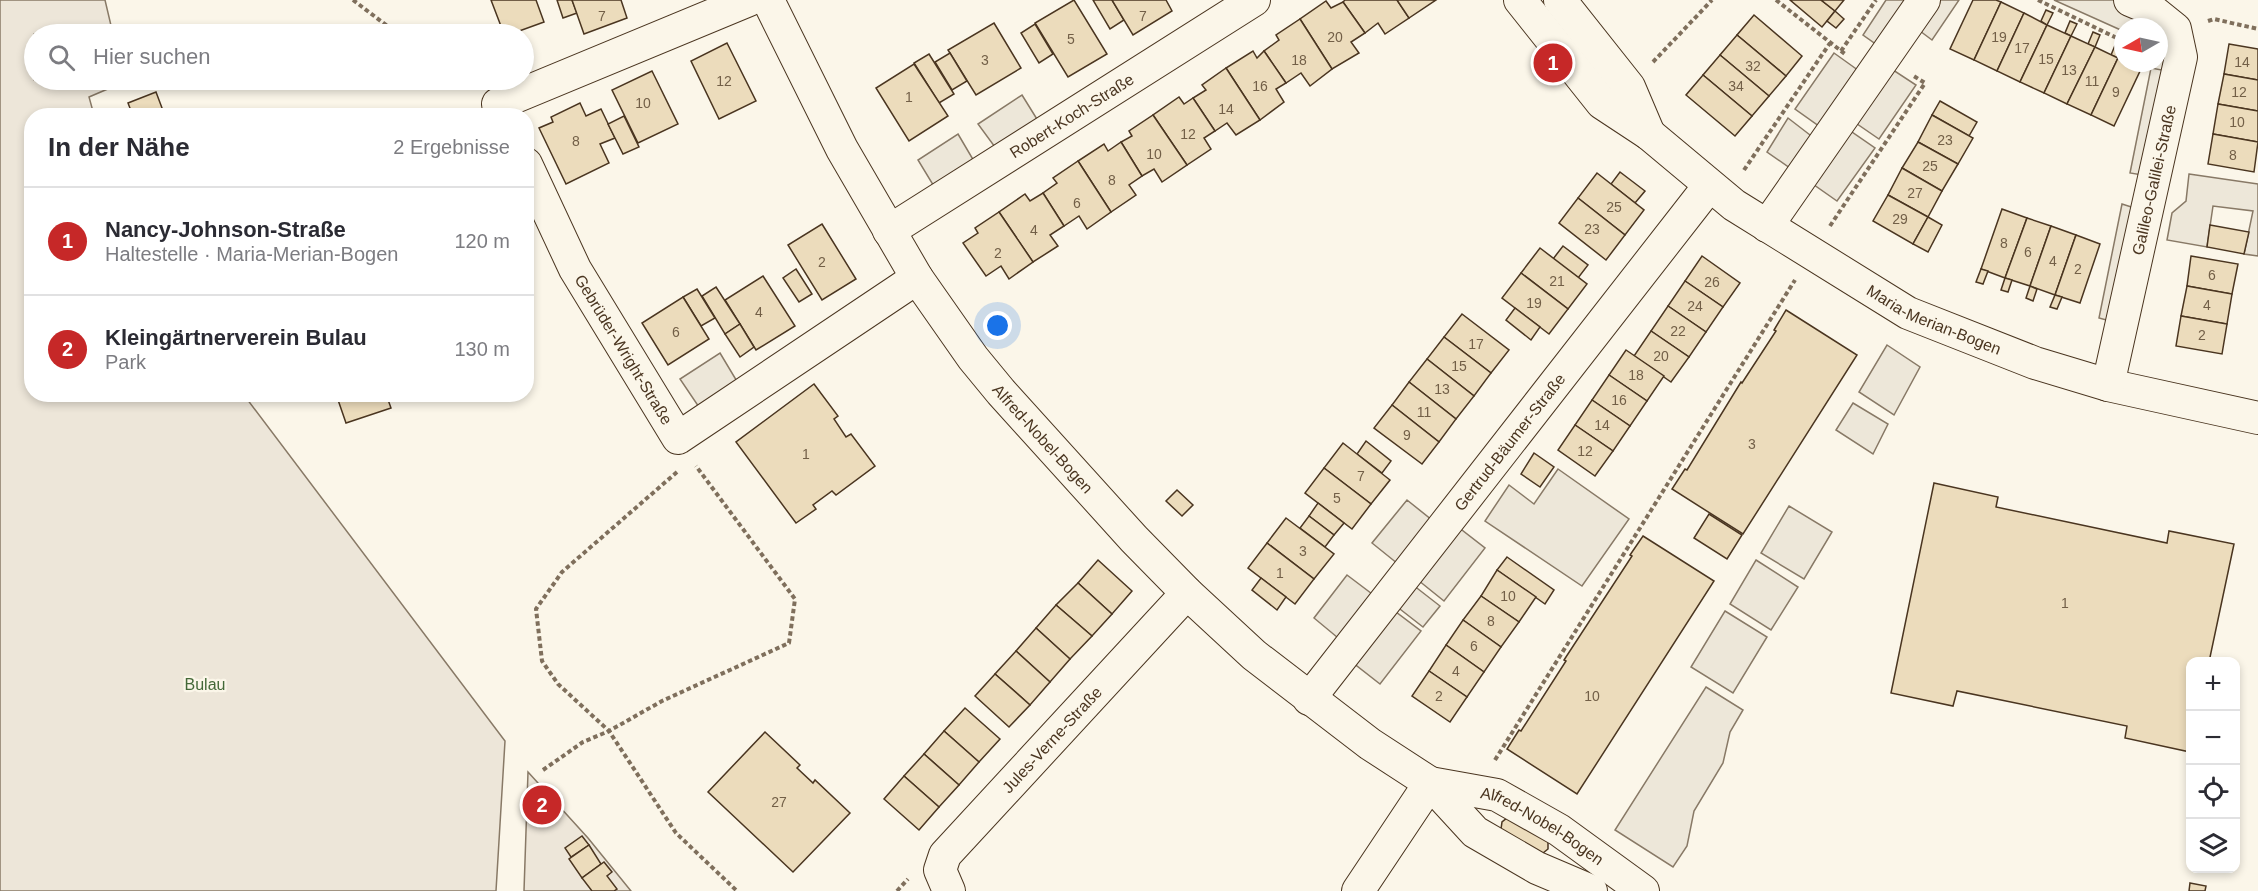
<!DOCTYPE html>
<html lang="de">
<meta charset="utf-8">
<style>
:root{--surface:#fff;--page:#f2f2f3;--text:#2b2b33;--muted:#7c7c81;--line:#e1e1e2;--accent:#c62828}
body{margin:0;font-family:Helvetica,sans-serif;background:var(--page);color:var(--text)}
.controls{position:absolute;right:18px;bottom:18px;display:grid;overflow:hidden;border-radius:12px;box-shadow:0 3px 9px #0003}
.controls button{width:54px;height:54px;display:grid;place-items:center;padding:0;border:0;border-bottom:2px solid var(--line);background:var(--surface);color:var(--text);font:30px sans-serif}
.compass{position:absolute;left:2114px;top:18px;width:54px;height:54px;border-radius:50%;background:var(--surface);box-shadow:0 3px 9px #0003;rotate:261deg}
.you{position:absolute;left:998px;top:326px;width:21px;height:21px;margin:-15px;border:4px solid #fff;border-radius:50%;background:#1a73e8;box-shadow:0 0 0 9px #1a73e833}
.badge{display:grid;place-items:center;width:39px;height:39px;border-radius:50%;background:var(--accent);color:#fff;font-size:20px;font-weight:700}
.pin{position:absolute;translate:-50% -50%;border:3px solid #fff;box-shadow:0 2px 6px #0006}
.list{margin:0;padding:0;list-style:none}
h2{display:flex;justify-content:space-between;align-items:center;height:78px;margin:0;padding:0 24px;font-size:26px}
h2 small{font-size:20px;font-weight:400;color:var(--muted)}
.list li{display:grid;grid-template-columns:39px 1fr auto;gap:18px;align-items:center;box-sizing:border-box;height:108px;padding:0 24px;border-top:2px solid var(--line)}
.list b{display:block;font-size:22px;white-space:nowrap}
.list p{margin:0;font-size:20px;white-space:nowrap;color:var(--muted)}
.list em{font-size:20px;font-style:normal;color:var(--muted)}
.icon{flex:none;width:33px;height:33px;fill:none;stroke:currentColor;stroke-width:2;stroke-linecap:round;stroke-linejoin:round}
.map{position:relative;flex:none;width:2258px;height:891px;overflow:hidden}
.search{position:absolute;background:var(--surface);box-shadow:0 3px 9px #0003;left:24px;top:24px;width:510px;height:66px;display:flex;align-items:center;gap:15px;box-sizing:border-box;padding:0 21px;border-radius:33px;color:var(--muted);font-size:22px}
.panel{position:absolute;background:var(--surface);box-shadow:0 3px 9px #0003;left:24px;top:108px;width:510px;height:294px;border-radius:24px}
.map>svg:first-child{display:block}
</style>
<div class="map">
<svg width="2258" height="891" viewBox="0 0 2258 891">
<rect width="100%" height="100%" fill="#fbf6e9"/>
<!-- green -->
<g fill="#ede6d9" stroke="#887966" stroke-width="1.5">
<path d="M 0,0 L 105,0 L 113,34 L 34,34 L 34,80 L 123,80 L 124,82 L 89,97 L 94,115 L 32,116 L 32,394 L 244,395 L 505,741 L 496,891 L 0,891 Z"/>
<path d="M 528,772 L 588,838 L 631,891 L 524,891 Z"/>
</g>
<!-- parking -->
<g fill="#ede7d9" stroke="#887966" stroke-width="1.5">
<path d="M 1886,0 L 1959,0 L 1932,40 L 1908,22 L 1887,52 L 1863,35 Z"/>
<path d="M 2054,0 L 2130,0 L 2149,27 L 2123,27 L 2123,31 Z"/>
<path d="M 1834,53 L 1869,78 L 1881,62 L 1916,85 L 1879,139 L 1844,115 L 1839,123 L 1875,148 L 1837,201 L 1767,152 L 1788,118 L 1823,145 L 1830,134 L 1795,109 Z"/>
<path d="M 2151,68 L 2178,73 L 2154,177 L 2130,173 Z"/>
<path d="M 1022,95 L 1045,132 L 1003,158 L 978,124 Z"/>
<path d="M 958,134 L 981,173 L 941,198 L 918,160 Z"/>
<path d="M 2189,174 L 2258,184 L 2258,256 L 2244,254 L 2253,211 L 2213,206 L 2207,247 L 2167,240 L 2172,213 L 2186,201 Z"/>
<path d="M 2122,204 L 2147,212 L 2121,324 L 2099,318 Z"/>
<path d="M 1887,345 L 1920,367 L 1894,415 L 1859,392 Z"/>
<path d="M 720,353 L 744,393 L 707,419 L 680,379 Z"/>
<path d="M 1853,403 L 1888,424 L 1873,454 L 1836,430 Z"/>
<path d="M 1558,469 L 1629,519 L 1582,586 L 1485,521 L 1509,485 L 1534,504 Z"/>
<path d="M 1407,500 L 1442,528 L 1449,520 L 1485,548 L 1444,601 L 1372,543 Z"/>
<path d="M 1789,506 L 1832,532 L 1804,579 L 1761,553 Z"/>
<path d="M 1756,560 L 1798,587 L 1771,630 L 1730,604 Z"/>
<path d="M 1347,575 L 1421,631 L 1380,684 L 1343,655 L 1349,647 L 1314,618 Z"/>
<path d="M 1404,578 L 1440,606 L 1423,627 L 1387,599 Z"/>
<path d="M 1725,611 L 1767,637 L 1733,693 L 1691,667 Z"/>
<path d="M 1706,687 L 1743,710 L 1730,732 L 1723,763 L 1694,811 L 1687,846 L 1673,867 L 1615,830 Z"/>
</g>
<!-- building -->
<g fill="#ecdcbc" stroke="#4a3520" stroke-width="1.5">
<path d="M 491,0 L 536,0 L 544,22 L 511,34 L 504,34 Z"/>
<path d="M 557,0 L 572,0 L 577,13 L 563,18 Z"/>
<path d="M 572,0 L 621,0 L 627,18 L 584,34 Z"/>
<path d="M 1074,0 L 1107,54 L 1068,77 L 1035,23 Z"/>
<path d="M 1093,0 L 1112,0 L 1124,20 L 1110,29 Z"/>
<path d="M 1112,0 L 1166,0 L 1172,11 L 1133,35 Z"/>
<path d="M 1345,0 L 1397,0 L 1409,18 L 1385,34 L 1378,23 L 1365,33 L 1343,2 Z"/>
<path d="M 1397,0 L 1436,0 L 1409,18 Z"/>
<path d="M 1790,0 L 1821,0 L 1835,11 L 1822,27 Z"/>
<path d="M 1821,0 L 1844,0 L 1835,11 Z"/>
<path d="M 1973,0 L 1996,0 L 2001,2 L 1974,60 L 1950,49 Z"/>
<path d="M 1326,1 L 1331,8 L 1343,2 L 1365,33 L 1351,42 L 1359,53 L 1332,69 L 1300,19 Z"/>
<path d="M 2001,2 L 2024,13 L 1997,71 L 1974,60 Z"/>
<path d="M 2046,10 L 2053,13 L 2047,25 L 2041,21 Z"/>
<path d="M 1835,11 L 1844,19 L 1836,28 L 1827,21 Z"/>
<path d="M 2024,13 L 2047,25 L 2020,82 L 1997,71 Z"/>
<path d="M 1754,15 L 1802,56 L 1786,76 L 1737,35 Z"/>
<path d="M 1300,19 L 1332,69 L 1310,86 L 1301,73 L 1286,83 L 1264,51 L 1279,40 L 1276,35 Z"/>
<path d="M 2070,21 L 2077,24 L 2071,36 L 2065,33 Z"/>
<path d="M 994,23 L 1021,68 L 976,95 L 948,50 Z"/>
<path d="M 1035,24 L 1053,54 L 1039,63 L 1021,33 Z"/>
<path d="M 2047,25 L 2071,36 L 2044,93 L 2020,82 Z"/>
<path d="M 2093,32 L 2100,35 L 2095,47 L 2088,44 Z"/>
<path d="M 1737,35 L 1786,76 L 1769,96 L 1720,55 Z"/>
<path d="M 2071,36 L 2095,47 L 2067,104 L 2044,93 Z"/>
<path d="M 727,43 L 756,101 L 719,119 L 691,61 Z"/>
<path d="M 2116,43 L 2123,46 L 2118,58 L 2111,55 Z"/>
<path d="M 2229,44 L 2258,49 L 2258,80 L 2224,74 Z"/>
<path d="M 2095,47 L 2118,58 L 2091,115 L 2067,104 Z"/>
<path d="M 1253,51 L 1257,58 L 1264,51 L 1286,83 L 1276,89 L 1284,102 L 1260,120 L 1226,68 Z"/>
<path d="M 950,53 L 967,81 L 952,90 L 935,62 Z"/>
<path d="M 929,54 L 954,94 L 939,103 L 914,63 Z"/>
<path d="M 1720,55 L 1769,96 L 1752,116 L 1703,75 Z"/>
<path d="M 2118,58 L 2123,60 L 2123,63 L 2129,63 L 2141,69 L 2114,126 L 2091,115 Z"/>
<path d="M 914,64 L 948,116 L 909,141 L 876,88 Z"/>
<path d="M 1226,68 L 1260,120 L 1236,135 L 1227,123 L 1215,131 L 1193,98 L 1206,90 L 1202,85 Z"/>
<path d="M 652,71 L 678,124 L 638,143 L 612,90 Z"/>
<path d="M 2224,74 L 2258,80 L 2258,111 L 2218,104 Z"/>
<path d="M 1703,75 L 1752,116 L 1735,136 L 1686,95 Z"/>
<path d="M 156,92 L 165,116 L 133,116 L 128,103 Z"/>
<path d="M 1179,97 L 1184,104 L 1193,98 L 1215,131 L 1204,138 L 1211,149 L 1187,165 L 1153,115 Z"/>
<path d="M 1940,101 L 1977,122 L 1969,136 L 1932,115 Z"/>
<path d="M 580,103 L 586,116 L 601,109 L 615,138 L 600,144 L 609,163 L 566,184 L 539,128 L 553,122 L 551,117 Z"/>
<path d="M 2218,104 L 2258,111 L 2258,142 L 2213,134 Z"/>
<path d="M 1153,115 L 1187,165 L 1162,182 L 1154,169 L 1142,176 L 1121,142 L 1132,136 L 1129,131 Z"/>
<path d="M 1932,115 L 1973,138 L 1958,164 L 1918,142 Z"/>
<path d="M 624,116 L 639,147 L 623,154 L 608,124 Z"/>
<path d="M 2213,134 L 2258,142 L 2254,172 L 2208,164 Z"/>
<path d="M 1121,142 L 1142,176 L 1129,185 L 1136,195 L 1111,212 L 1078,161 L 1104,144 L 1108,151 Z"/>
<path d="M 1918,142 L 1958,164 L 1942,191 L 1902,168 Z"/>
<path d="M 1078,161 L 1111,212 L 1087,229 L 1079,216 L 1064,226 L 1043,193 L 1057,183 L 1053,178 Z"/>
<path d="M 1902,168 L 1942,191 L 1928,217 L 1888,195 Z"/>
<path d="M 1620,172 L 1645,191 L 1635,203 L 1611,184 Z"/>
<path d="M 1597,173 L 1644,210 L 1625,235 L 1578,198 Z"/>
<path d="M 1043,193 L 1064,226 L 1050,235 L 1058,246 L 1033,262 L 999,212 L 1025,194 L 1030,201 Z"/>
<path d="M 1888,195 L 1928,217 L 1913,244 L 1873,221 Z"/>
<path d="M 1578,198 L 1625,235 L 1606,260 L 1559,223 Z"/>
<path d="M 2002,209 L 2027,218 L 2005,278 L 1981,269 Z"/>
<path d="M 999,212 L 1033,262 L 1009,279 L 1001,266 L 986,276 L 963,243 L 978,233 L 975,228 Z"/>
<path d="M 1928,217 L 1942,225 L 1928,252 L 1913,244 Z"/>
<path d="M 2027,218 L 2051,226 L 2030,286 L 2005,278 Z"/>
<path d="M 822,224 L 856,279 L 822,300 L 788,245 Z"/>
<path d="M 2210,225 L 2249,232 L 2244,254 L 2207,247 Z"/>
<path d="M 2051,226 L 2076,235 L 2055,295 L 2030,286 Z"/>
<path d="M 2076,235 L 2100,244 L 2080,303 L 2055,295 Z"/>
<path d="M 1563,246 L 1588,265 L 1578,278 L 1553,259 Z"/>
<path d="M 1540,248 L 1587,284 L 1568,309 L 1521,273 Z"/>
<path d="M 1702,256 L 1740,283 L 1723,307 L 1685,281 Z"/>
<path d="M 2191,256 L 2238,264 L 2232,294 L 2187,286 Z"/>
<path d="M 796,269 L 812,294 L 799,302 L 783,278 Z"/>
<path d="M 1981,269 L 1988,271 L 1983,284 L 1976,282 Z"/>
<path d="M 1521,273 L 1568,309 L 1549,334 L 1502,298 Z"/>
<path d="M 763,276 L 795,326 L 756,350 L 725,300 Z"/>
<path d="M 2005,278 L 2012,280 L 2008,292 L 2001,290 Z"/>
<path d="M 1685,281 L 1723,307 L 1706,332 L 1668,306 Z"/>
<path d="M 2030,286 L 2037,289 L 2033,301 L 2026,298 Z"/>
<path d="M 2187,286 L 2232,294 L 2227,324 L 2181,316 Z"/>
<path d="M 716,287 L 740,324 L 725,334 L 702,296 Z"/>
<path d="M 697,289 L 715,318 L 701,326 L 683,297 Z"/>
<path d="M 2055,295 L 2062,297 L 2057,309 L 2050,307 Z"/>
<path d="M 683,297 L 709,339 L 668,365 L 642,323 Z"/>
<path d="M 1668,306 L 1706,332 L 1689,357 L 1651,331 Z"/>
<path d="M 1515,308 L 1540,327 L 1531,340 L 1506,320 Z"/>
<path d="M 1786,310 L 1857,355 L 1743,534 L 1672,489 L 1685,469 L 1687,470 L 1741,382 L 1742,383 L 1776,331 L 1774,330 Z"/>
<path d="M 1462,314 L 1509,350 L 1491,373 L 1444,337 Z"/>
<path d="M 2181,316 L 2227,324 L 2222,354 L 2176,346 Z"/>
<path d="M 740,324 L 754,347 L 740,357 L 725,334 Z"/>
<path d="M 1651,331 L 1689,357 L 1671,382 L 1634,356 Z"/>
<path d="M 1444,337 L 1491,373 L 1474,396 L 1427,359 Z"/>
<path d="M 1626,350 L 1664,376 L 1647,401 L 1609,375 Z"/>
<path d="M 1427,359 L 1474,396 L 1456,419 L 1409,382 Z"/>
<path d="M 1609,375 L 1647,401 L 1630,426 L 1592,400 Z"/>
<path d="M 1409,382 L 1456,419 L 1439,442 L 1392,405 Z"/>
<path d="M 814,384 L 838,416 L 834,419 L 846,437 L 851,434 L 875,466 L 836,495 L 832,491 L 813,505 L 816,509 L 796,523 L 736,442 Z"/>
<path d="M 336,394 L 386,394 L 391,408 L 346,423 Z"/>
<path d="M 1592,400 L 1630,426 L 1613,451 L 1575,425 Z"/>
<path d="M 1392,405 L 1439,442 L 1422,464 L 1374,428 Z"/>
<path d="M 1575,425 L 1613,451 L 1595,476 L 1558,450 Z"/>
<path d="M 1366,441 L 1391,461 L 1382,473 L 1357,454 Z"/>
<path d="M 1343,443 L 1390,480 L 1371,504 L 1324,468 Z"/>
<path d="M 1534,453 L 1554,467 L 1540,487 L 1521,474 Z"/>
<path d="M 1324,468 L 1371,504 L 1352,529 L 1305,493 Z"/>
<path d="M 1934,483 L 1998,497 L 1996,507 L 2167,543 L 2169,531 L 2234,544 L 2209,662 L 2190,662 L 2190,752 L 2125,738 L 2127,726 L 1957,691 L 1953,706 L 1891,693 Z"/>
<path d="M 1177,490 L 1193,505 L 1182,516 L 1166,501 Z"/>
<path d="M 1318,503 L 1344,523 L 1334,535 L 1309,516 Z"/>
<path d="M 1709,514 L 1742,535 L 1727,559 L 1694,538 Z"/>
<path d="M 1309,516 L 1334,535 L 1325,547 L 1300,528 Z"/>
<path d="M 1286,518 L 1334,554 L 1314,579 L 1267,543 Z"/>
<path d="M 1643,536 L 1714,581 L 1577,794 L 1507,749 L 1519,730 L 1521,731 L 1566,661 L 1564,660 L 1632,556 L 1630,555 Z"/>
<path d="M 1267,543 L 1314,579 L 1295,604 L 1248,568 Z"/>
<path d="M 1507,557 L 1554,590 L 1545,604 L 1497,570 Z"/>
<path d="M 1098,560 L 1132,591 L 1112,614 L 1078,583 Z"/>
<path d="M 1497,570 L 1536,597 L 1519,622 L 1481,596 Z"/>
<path d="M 1261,578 L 1286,597 L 1277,610 L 1252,590 Z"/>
<path d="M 1078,583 L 1112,614 L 1092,636 L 1056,605 Z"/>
<path d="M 1481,596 L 1519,622 L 1501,647 L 1463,620 Z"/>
<path d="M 1056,605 L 1092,636 L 1070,659 L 1036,628 Z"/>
<path d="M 1463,620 L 1501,647 L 1484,672 L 1446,645 Z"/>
<path d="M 1036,628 L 1070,659 L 1050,682 L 1016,651 Z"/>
<path d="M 1446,645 L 1484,672 L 1467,697 L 1429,671 Z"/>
<path d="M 1016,651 L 1050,682 L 1030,705 L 995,674 Z"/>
<path d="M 1429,671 L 1467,697 L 1450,722 L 1412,696 Z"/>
<path d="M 995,674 L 1030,705 L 1009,727 L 975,696 Z"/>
<path d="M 965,708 L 1000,739 L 979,762 L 944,731 Z"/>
<path d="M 944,731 L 979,762 L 959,785 L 924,754 Z"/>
<path d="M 765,732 L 800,765 L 797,768 L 813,783 L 815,780 L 850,813 L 793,872 L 708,792 Z"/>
<path d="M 924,754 L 959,785 L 939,807 L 904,776 Z"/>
<path d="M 904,776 L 939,807 L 919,830 L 884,799 Z"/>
<path d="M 1507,818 L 1548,840 L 1548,849 L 1543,853 L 1536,852 L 1504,834 L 1501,829 L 1502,822 Z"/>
<path d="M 582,836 L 589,845 L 571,857 L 565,848 Z"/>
<path d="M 589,845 L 601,864 L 582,878 L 569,859 Z"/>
<path d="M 604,862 L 612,872 L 607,876 L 617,889 L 614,891 L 592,891 L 582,878 Z"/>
<path d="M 2190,883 L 2206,886 L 2205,891 L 2189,891 Z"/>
</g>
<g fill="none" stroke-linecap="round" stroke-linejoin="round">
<defs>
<g id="street">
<path id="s1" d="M 768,0 L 842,149 L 917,278 L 973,358 L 1001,392 L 1134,539 L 1187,593 L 1254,655 L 1370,744 L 1430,783 L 1475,832 L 1537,868 L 1591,891"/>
<path id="s2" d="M 1520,0 L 1602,103 L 1649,134 L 1734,205 L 1908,313 L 2035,363 L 2108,385 L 2258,418"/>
<path d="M 1560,0 L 1629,87 L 1649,134"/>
<path d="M 504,116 L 498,104 L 749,0"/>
<path id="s3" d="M 526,164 L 575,269 L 678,438 L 917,278"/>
<path d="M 1767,226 L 1924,0"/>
<path id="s4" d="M 889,231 L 1254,0"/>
<path id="s5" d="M 2108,385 L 2181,57 L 2175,29 L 2149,8 L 2130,0"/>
<path id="s6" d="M 1309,699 L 1709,186"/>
<path id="s7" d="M 1430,783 L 1497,795 L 1559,830 L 1643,891"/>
<path id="s8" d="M 949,891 L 940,870 L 945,855 L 1187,593"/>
<path d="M 1358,891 L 1430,783"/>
</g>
</defs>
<!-- street casing -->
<use href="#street" stroke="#4a3520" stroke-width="34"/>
<!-- path -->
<g stroke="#7f6f5c" stroke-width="4" stroke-dasharray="4.5 3" stroke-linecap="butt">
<path d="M 353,0 L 398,34"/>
<path d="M 1776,0 L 1845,54"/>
<path d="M 2038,0 L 2123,41"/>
<path d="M 2208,21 L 2214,19 L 2258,29"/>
<path d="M 1841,51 L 1876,0"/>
<path d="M 1653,62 L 1712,0"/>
<path d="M 1744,170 L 1830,43"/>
<path d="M 1830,226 L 1925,83 L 1912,75"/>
<path d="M 677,472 L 562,572 L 536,609 L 542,661 L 558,684 L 609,731 L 676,833 L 737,891"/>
<path d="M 1495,760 L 1795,280"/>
<path d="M 543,770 L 583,742 L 609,731 L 662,701 L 789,643 L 795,599 L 696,466"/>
<path d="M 897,891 L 908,879"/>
</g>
<!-- street -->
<use href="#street" stroke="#fbf6e9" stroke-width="32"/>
</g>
<g text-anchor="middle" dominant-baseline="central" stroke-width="4.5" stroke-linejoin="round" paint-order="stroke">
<!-- number labels -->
<g font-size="14" fill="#725f47">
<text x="602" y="16">7</text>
<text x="1143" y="16">7</text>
<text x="1335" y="37">20</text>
<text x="1999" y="37">19</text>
<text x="1071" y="39">5</text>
<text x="2022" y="48">17</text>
<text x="2046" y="59">15</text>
<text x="985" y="60">3</text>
<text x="1299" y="60">18</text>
<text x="2242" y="62">14</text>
<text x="1753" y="66">32</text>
<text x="2069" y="70">13</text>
<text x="724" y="81">12</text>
<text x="2092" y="81">11</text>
<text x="1260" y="86">16</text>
<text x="1736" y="86">34</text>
<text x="2116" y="92">9</text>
<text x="2239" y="92">12</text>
<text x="909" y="97">1</text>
<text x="643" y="103">10</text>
<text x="1226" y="109">14</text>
<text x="2237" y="122">10</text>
<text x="1188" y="134">12</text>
<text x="1945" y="140">23</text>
<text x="576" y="141">8</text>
<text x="1154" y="154">10</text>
<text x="2233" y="155">8</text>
<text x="1930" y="166">25</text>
<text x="1112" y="180">8</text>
<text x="1915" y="193">27</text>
<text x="1077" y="203">6</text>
<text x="1614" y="207">25</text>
<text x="1900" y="219">29</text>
<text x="1592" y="229">23</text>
<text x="1034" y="230">4</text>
<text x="2004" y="243">8</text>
<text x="2028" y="252">6</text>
<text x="998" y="253">2</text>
<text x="2053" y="261">4</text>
<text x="822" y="262">2</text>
<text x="2078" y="269">2</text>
<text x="2212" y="275">6</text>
<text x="1557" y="281">21</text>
<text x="1712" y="282">26</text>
<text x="1534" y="303">19</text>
<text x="2207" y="305">4</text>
<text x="1695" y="306">24</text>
<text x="759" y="312">4</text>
<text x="1678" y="331">22</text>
<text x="676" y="332">6</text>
<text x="2202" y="335">2</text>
<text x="1476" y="344">17</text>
<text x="1661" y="356">20</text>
<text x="1459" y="366">15</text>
<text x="1636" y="375">18</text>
<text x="1442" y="389">13</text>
<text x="1619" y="400">16</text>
<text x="1424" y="412">11</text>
<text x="1602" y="425">14</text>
<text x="1407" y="435">9</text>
<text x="1752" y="444">3</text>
<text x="1585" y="451">12</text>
<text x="806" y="454">1</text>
<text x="1361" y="476">7</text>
<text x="1337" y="498">5</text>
<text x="1303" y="551">3</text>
<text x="1280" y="573">1</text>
<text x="1508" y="596">10</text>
<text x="2065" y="603">1</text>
<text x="1491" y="621">8</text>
<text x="1474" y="646">6</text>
<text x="1456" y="671">4</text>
<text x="1439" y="696">2</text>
<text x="1592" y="696">10</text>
<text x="779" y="802">27</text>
</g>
<!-- street labels -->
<g font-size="16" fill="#4a3520" stroke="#fbf6e9">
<text stroke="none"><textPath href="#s4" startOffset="216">Robert-Koch-Straße</textPath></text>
<text stroke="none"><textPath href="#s5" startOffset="210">Galileo-Galilei-Straße</textPath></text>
<text stroke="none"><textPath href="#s2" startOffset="530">Maria-Merian-Bogen</textPath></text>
<text stroke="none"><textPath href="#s3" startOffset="210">Gebrüder-Wright-Straße</textPath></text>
<text stroke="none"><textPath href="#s1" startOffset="520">Alfred-Nobel-Bogen</textPath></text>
<text stroke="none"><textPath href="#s6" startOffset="326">Gertrud-Bäumer-Straße</textPath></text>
<text stroke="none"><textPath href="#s8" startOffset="196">Jules-Verne-Straße</textPath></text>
<text stroke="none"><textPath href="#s7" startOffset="122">Alfred-Nobel-Bogen</textPath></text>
</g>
<!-- park labels -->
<g font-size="16" fill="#436837" stroke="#fbf6e9">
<text x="205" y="684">Bulau</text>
</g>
</g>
</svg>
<div class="controls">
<button>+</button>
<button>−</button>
<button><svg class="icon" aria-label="locate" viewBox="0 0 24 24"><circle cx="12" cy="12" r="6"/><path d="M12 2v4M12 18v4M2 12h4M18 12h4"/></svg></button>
<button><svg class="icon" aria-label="layers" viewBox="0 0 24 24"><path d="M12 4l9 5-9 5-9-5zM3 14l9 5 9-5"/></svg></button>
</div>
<svg class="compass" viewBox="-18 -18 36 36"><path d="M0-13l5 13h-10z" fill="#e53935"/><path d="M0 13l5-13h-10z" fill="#7c7c81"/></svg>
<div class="you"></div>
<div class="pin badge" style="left:1553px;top:63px">1</div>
<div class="pin badge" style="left:542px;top:805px">2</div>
<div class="search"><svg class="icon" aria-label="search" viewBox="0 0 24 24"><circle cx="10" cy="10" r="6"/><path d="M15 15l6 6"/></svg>Hier suchen</div>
<section class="panel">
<h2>In der Nähe<small>2 Ergebnisse</small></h2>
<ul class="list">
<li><span class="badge">1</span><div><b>Nancy-Johnson-Straße</b><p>Haltestelle · Maria-Merian-Bogen</p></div><em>120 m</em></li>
<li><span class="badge">2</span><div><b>Kleingärtnerverein Bulau</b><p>Park</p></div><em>130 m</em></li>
</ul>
</section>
</div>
